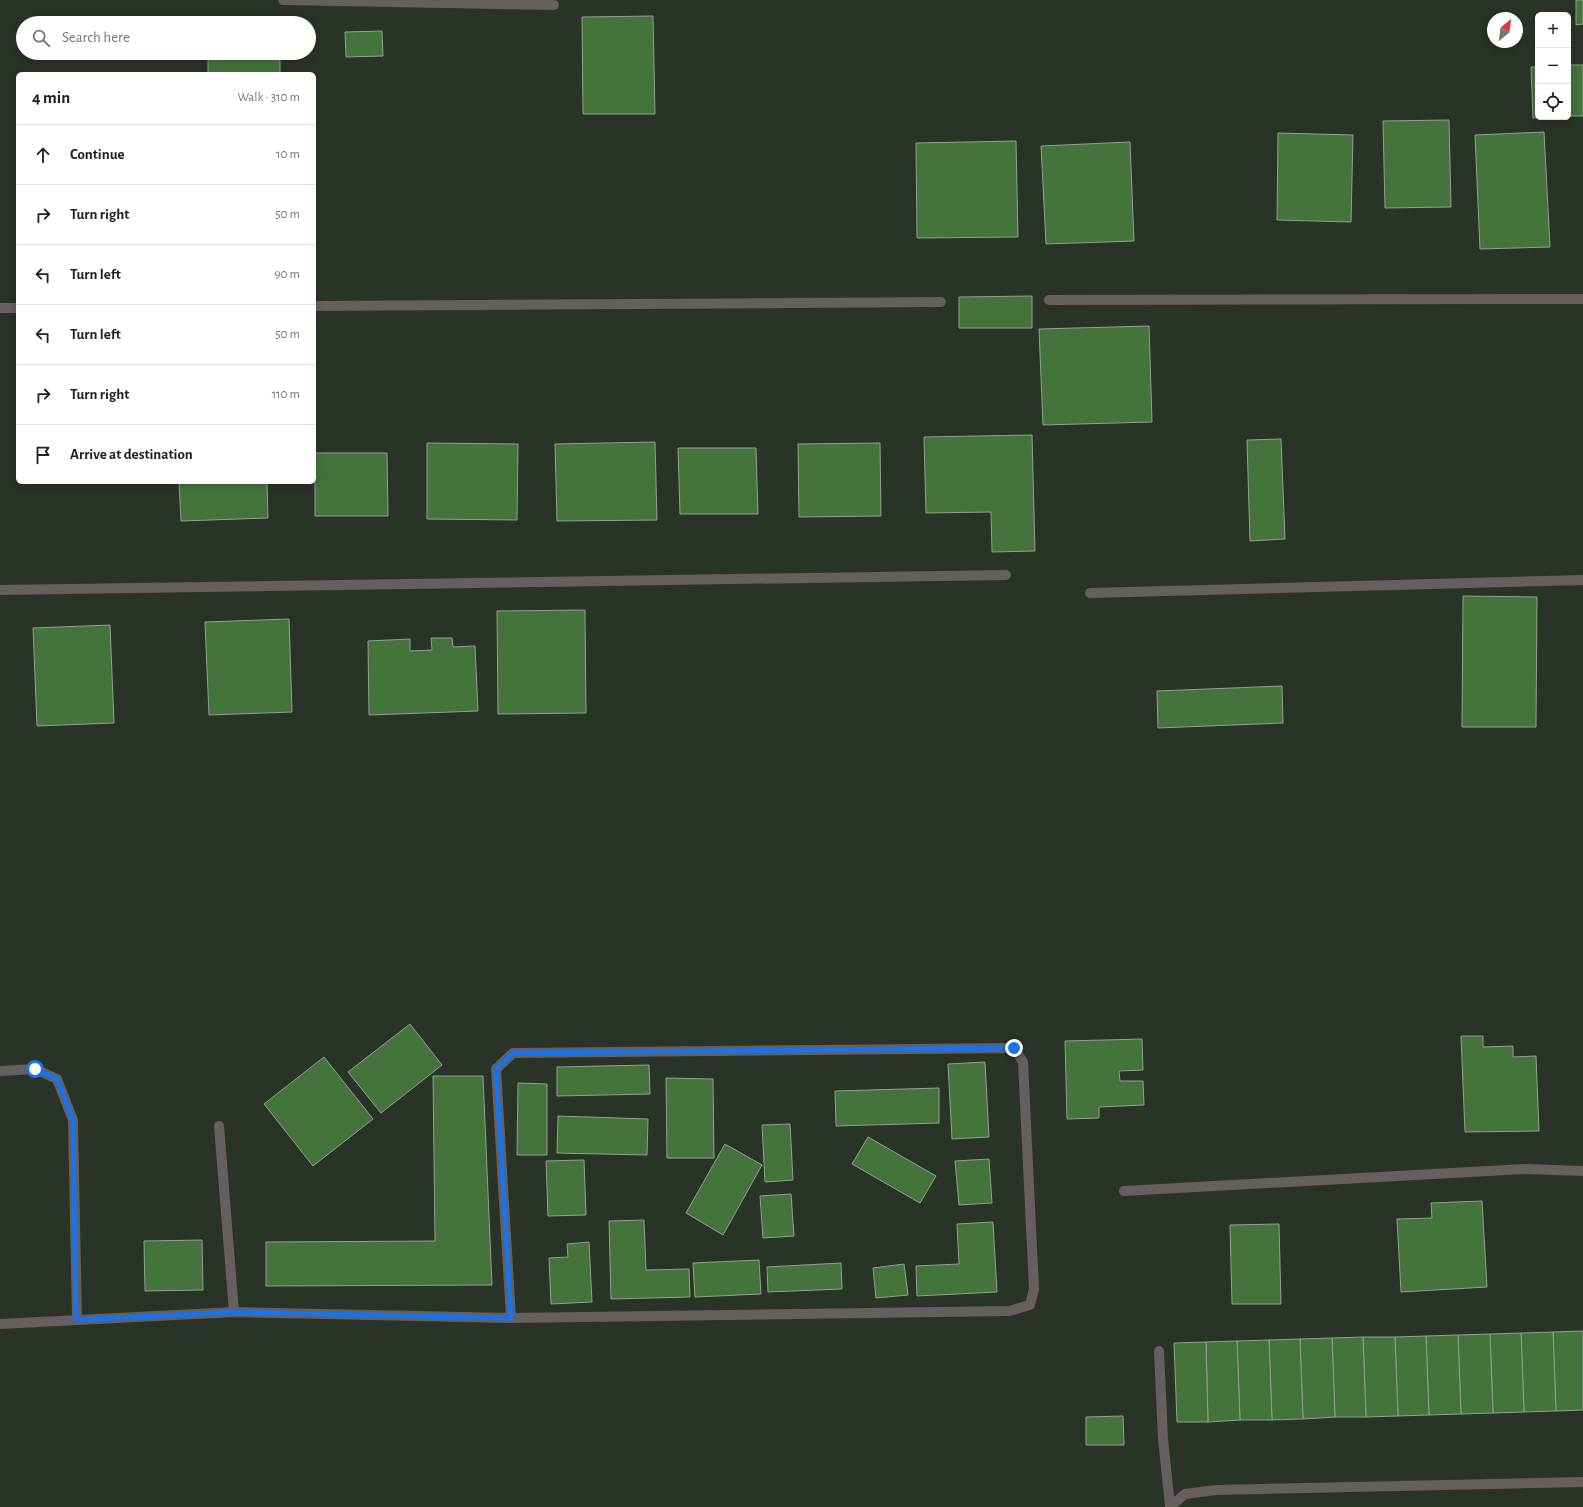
<!DOCTYPE html>
<meta charset="utf-8">
<style>
:root{--surface:#fff;--page:#f6f6f6;--text:#202124;--muted:#757577;--line:#e0e0e0}
body{margin:0;font-family:"Alegreya Sans",sans-serif;background:var(--page);color:var(--text)}
.controls{position:absolute;right:12px;top:12px;display:grid;overflow:hidden;border-radius:6px;box-shadow:0 2px 10px #0003}
.controls button{width:36px;height:36px;display:grid;place-items:center;padding:0;border:0;border-bottom:1px solid var(--line);background:var(--surface);color:var(--text);font:20px sans-serif}
.compass{position:absolute;left:1487px;top:12px;width:36px;height:36px;border-radius:50%;background:var(--surface);box-shadow:0 2px 10px #0003;rotate:29deg}
.stop{position:absolute;width:12px;height:12px;margin:-9px;border:3px solid #1a73e8;border-radius:50%;background:#fff}
.stop.end{background:#1a73e8;border-color:#fff;box-shadow:0 1px 4px #0008}
.list{margin:0;padding:0;list-style:none}
h2{display:flex;justify-content:space-between;align-items:center;height:52px;margin:0;padding:0 16px;font-size:17px}
h2 small{font-size:13px;font-weight:400;color:var(--muted)}
.list li{display:grid;grid-template-columns:26px 1fr auto;gap:12px;align-items:center;box-sizing:border-box;height:60px;padding:0 16px;border-top:1px solid var(--line)}
.list b{display:block;font-size:15px;white-space:nowrap}
.list em{font-size:13px;font-style:normal;color:var(--muted)}
.icon{flex:none;width:22px;height:22px;fill:none;stroke:currentColor;stroke-width:2;stroke-linecap:round;stroke-linejoin:round}
.map{position:relative;flex:none;width:1583px;height:1507px;overflow:hidden}
.search{position:absolute;background:var(--surface);box-shadow:0 2px 10px #0003;left:16px;top:16px;width:300px;height:44px;display:flex;align-items:center;gap:10px;box-sizing:border-box;padding:0 14px;border-radius:22px;color:var(--muted);font-size:15px}
.panel{position:absolute;background:var(--surface);box-shadow:0 2px 10px #0003;left:16px;top:72px;width:300px;height:412px;border-radius:6px}
.map>svg:first-child{display:block}
</style>
<div class="map">
<svg width="1583" height="1507" viewBox="0 0 1583 1507">
<rect width="100%" height="100%" fill="#293327"/>
<!-- building -->
<g fill="#44733b" stroke="#94a191">
<path d="M 1576,0 L 1583,0 L 1583,24 L 1576,25 Z"/>
<path d="M 653,16 L 655,114 L 583,114 L 582,17 Z"/>
<path d="M 382,31 L 383,56 L 346,57 L 345,32 Z"/>
<rect x="208" y="53" width="72" height="21"/>
<rect x="1568" y="65" width="15" height="51"/>
<path d="M 1531,67 L 1538,67 L 1538,117 L 1553,117 L 1533,118 Z"/>
<path d="M 1449,120 L 1451,207 L 1385,208 L 1383,121 Z"/>
<path d="M 1544,132 L 1550,247 L 1480,249 L 1475,135 Z"/>
<path d="M 1278,133 L 1353,135 L 1351,222 L 1277,220 Z"/>
<path d="M 1016,141 L 1018,237 L 917,238 L 916,143 Z"/>
<path d="M 1130,142 L 1134,241 L 1046,244 L 1041,146 Z"/>
<path d="M 1032,296 L 1032,328 L 959,328 L 959,297 Z"/>
<path d="M 1149,326 L 1152,422 L 1043,425 L 1039,329 Z"/>
<path d="M 1032,435 L 1035,551 L 992,552 L 991,512 L 926,513 L 924,437 Z"/>
<path d="M 1281,439 L 1285,539 L 1250,541 L 1247,440 Z"/>
<path d="M 655,442 L 657,520 L 557,521 L 555,444 Z"/>
<path d="M 427,443 L 518,444 L 517,520 L 427,519 Z"/>
<path d="M 880,443 L 881,516 L 799,517 L 798,444 Z"/>
<path d="M 678,448 L 756,448 L 758,514 L 680,514 Z"/>
<path d="M 315,453 L 387,453 L 388,516 L 315,516 Z"/>
<path d="M 179,482 L 267,482 L 268,518 L 181,521 Z"/>
<path d="M 1463,596 L 1537,597 L 1536,727 L 1462,727 Z"/>
<path d="M 585,610 L 586,713 L 498,714 L 497,611 Z"/>
<path d="M 289,619 L 292,712 L 209,715 L 205,622 Z"/>
<path d="M 110,625 L 114,723 L 37,726 L 33,628 Z"/>
<path d="M 431,638 L 452,638 L 453,647 L 475,646 L 478,711 L 369,715 L 368,641 L 410,639 L 410,651 L 432,650 Z"/>
<path d="M 1282,686 L 1283,723 L 1158,728 L 1157,691 Z"/>
<path d="M 410,1024 L 442,1065 L 381,1113 L 348,1072 Z"/>
<path d="M 1461,1036 L 1483,1036 L 1483,1047 L 1513,1046 L 1513,1057 L 1536,1056 L 1539,1131 L 1465,1132 Z"/>
<path d="M 1142,1039 L 1143,1070 L 1119,1071 L 1120,1081 L 1143,1081 L 1144,1105 L 1099,1107 L 1099,1118 L 1067,1119 L 1065,1041 Z"/>
<path d="M 324,1057 L 373,1119 L 313,1166 L 264,1104 Z"/>
<path d="M 985,1062 L 989,1137 L 952,1139 L 948,1064 Z"/>
<path d="M 649,1065 L 650,1094 L 557,1096 L 557,1067 Z"/>
<path d="M 433,1076 L 483,1076 L 492,1285 L 266,1286 L 266,1242 L 435,1241 Z"/>
<path d="M 666,1078 L 713,1079 L 714,1158 L 667,1158 Z"/>
<path d="M 518,1083 L 547,1084 L 547,1155 L 517,1155 Z"/>
<path d="M 939,1088 L 939,1123 L 836,1126 L 835,1091 Z"/>
<path d="M 558,1116 L 648,1119 L 647,1155 L 557,1153 Z"/>
<path d="M 790,1124 L 793,1180 L 765,1182 L 762,1125 Z"/>
<path d="M 868,1137 L 936,1176 L 920,1203 L 852,1164 Z"/>
<path d="M 725,1144 L 762,1165 L 723,1235 L 686,1213 Z"/>
<path d="M 989,1159 L 992,1203 L 959,1205 L 955,1161 Z"/>
<path d="M 584,1160 L 586,1215 L 548,1216 L 546,1161 Z"/>
<path d="M 791,1194 L 794,1236 L 763,1238 L 760,1196 Z"/>
<path d="M 1482,1201 L 1487,1287 L 1401,1292 L 1397,1219 L 1432,1218 L 1431,1203 Z"/>
<path d="M 644,1220 L 646,1270 L 689,1269 L 690,1297 L 611,1299 L 609,1221 Z"/>
<path d="M 993,1222 L 997,1292 L 917,1296 L 916,1266 L 959,1264 L 957,1224 Z"/>
<path d="M 1279,1224 L 1281,1304 L 1232,1304 L 1230,1225 Z"/>
<path d="M 202,1240 L 203,1290 L 145,1291 L 144,1241 Z"/>
<path d="M 589,1242 L 592,1302 L 551,1304 L 549,1258 L 568,1257 L 567,1244 Z"/>
<path d="M 759,1260 L 761,1294 L 695,1297 L 693,1263 Z"/>
<path d="M 841,1263 L 842,1289 L 768,1292 L 767,1267 Z"/>
<path d="M 904,1264 L 908,1295 L 876,1298 L 873,1268 Z"/>
<path d="M 1583,1331 L 1583,1410 L 1556,1411 L 1553,1332 Z"/>
<path d="M 1553,1332 L 1556,1411 L 1524,1412 L 1521,1333 Z"/>
<path d="M 1521,1333 L 1524,1412 L 1493,1413 L 1490,1334 Z"/>
<path d="M 1490,1334 L 1493,1413 L 1461,1414 L 1458,1335 Z"/>
<path d="M 1458,1335 L 1461,1414 L 1429,1415 L 1426,1336 Z"/>
<path d="M 1426,1336 L 1429,1415 L 1398,1416 L 1395,1337 Z"/>
<path d="M 1363,1337 L 1395,1337 L 1398,1416 L 1366,1417 Z"/>
<path d="M 1363,1337 L 1366,1417 L 1335,1417 L 1332,1338 Z"/>
<path d="M 1332,1338 L 1335,1417 L 1303,1419 L 1300,1339 Z"/>
<path d="M 1300,1339 L 1303,1419 L 1272,1420 L 1269,1340 Z"/>
<path d="M 1269,1340 L 1272,1420 L 1240,1420 L 1237,1341 Z"/>
<path d="M 1237,1341 L 1240,1420 L 1208,1422 L 1206,1342 Z"/>
<path d="M 1206,1342 L 1208,1422 L 1177,1422 L 1174,1343 Z"/>
<path d="M 1123,1416 L 1124,1445 L 1086,1445 L 1086,1417 Z"/>
</g>
<g fill="none" stroke-linecap="round" stroke-linejoin="round">
<!-- service -->
<g stroke="#675e60" stroke-width="10">
<path d="M 0,1071 L 35,1069 L 57,1079 L 73,1120 L 77,1320"/>
<path d="M 219,1126 L 234,1312"/>
<path d="M 0,1324 L 234,1312 L 511,1318 L 496,1069 L 513,1053 L 1014,1048 L 1023,1062 L 1034,1289 L 1030,1305 L 1009,1311 L 511,1318"/>
<path d="M 1159,1351 L 1163,1439 L 1170,1506"/>
</g>
<!-- minor -->
<g stroke="#675e60" stroke-width="10">
<path d="M 283,0 L 554,5"/>
<path d="M 1049,300 L 1583,299"/>
<path d="M 314,306 L 941,302"/>
<path d="M 0,308 L 18,308"/>
<path d="M 0,590 L 1006,575"/>
<path d="M 1090,593 L 1583,580"/>
<path d="M 1124,1191 L 1524,1169 L 1583,1171"/>
<path d="M 1170,1507 L 1185,1494 L 1216,1490 L 1583,1482"/>
</g>
</g>
<g fill="none" stroke-linecap="round" stroke-linejoin="round">
<!-- route -->
<path stroke="#1a73e8" stroke-width="5" d="M 35,1069 L 57,1079 L 73,1120 L 76,1320 L 234,1312 L 511,1318 L 496,1069 L 513,1053 L 1014,1048"/>
</g>
</svg>
<div class="controls">
<button>+</button>
<button>−</button>
<button><svg class="icon" aria-label="locate" viewBox="0 0 24 24"><circle cx="12" cy="12" r="6"/><path d="M12 2v4M12 18v4M2 12h4M18 12h4"/></svg></button>
</div>
<svg class="compass" viewBox="-18 -18 36 36"><path d="M0-13l5 13h-10z" fill="#e53935"/><path d="M0 13l5-13h-10z" fill="#757577"/></svg>
<div class="stop" style="left:35px;top:1069px"></div>
<div class="stop end" style="left:1014px;top:1048px"></div>
<div class="search"><svg class="icon" aria-label="search" viewBox="0 0 24 24"><circle cx="10" cy="10" r="6"/><path d="M15 15l6 6"/></svg>Search here</div>
<section class="panel">
<h2>4 min<small>Walk · 310 m</small></h2>
<ul class="list">
<li><svg class="icon" aria-label="ahead" viewBox="0 0 24 24"><path d="M12 20V5M6 11l6-6 6 6"/></svg><div><b>Continue</b></div><em>10 m</em></li>
<li><svg class="icon" aria-label="right" viewBox="0 0 24 24"><path d="M7 20v-9h11M14 6l5 5-5 5"/></svg><div><b>Turn right</b></div><em>50 m</em></li>
<li><svg class="icon" aria-label="left" viewBox="0 0 24 24"><path d="M17 20v-9H6M10 6l-5 5 5 5"/></svg><div><b>Turn left</b></div><em>90 m</em></li>
<li><svg class="icon" aria-label="left" viewBox="0 0 24 24"><path d="M17 20v-9H6M10 6l-5 5 5 5"/></svg><div><b>Turn left</b></div><em>50 m</em></li>
<li><svg class="icon" aria-label="right" viewBox="0 0 24 24"><path d="M7 20v-9h11M14 6l5 5-5 5"/></svg><div><b>Turn right</b></div><em>110 m</em></li>
<li><svg class="icon" aria-label="arrive" viewBox="0 0 24 24"><path d="M6 21V4h12l-3 4 3 4H6"/></svg><div><b>Arrive at destination</b></div></li>
</ul>
</section>
</div>
